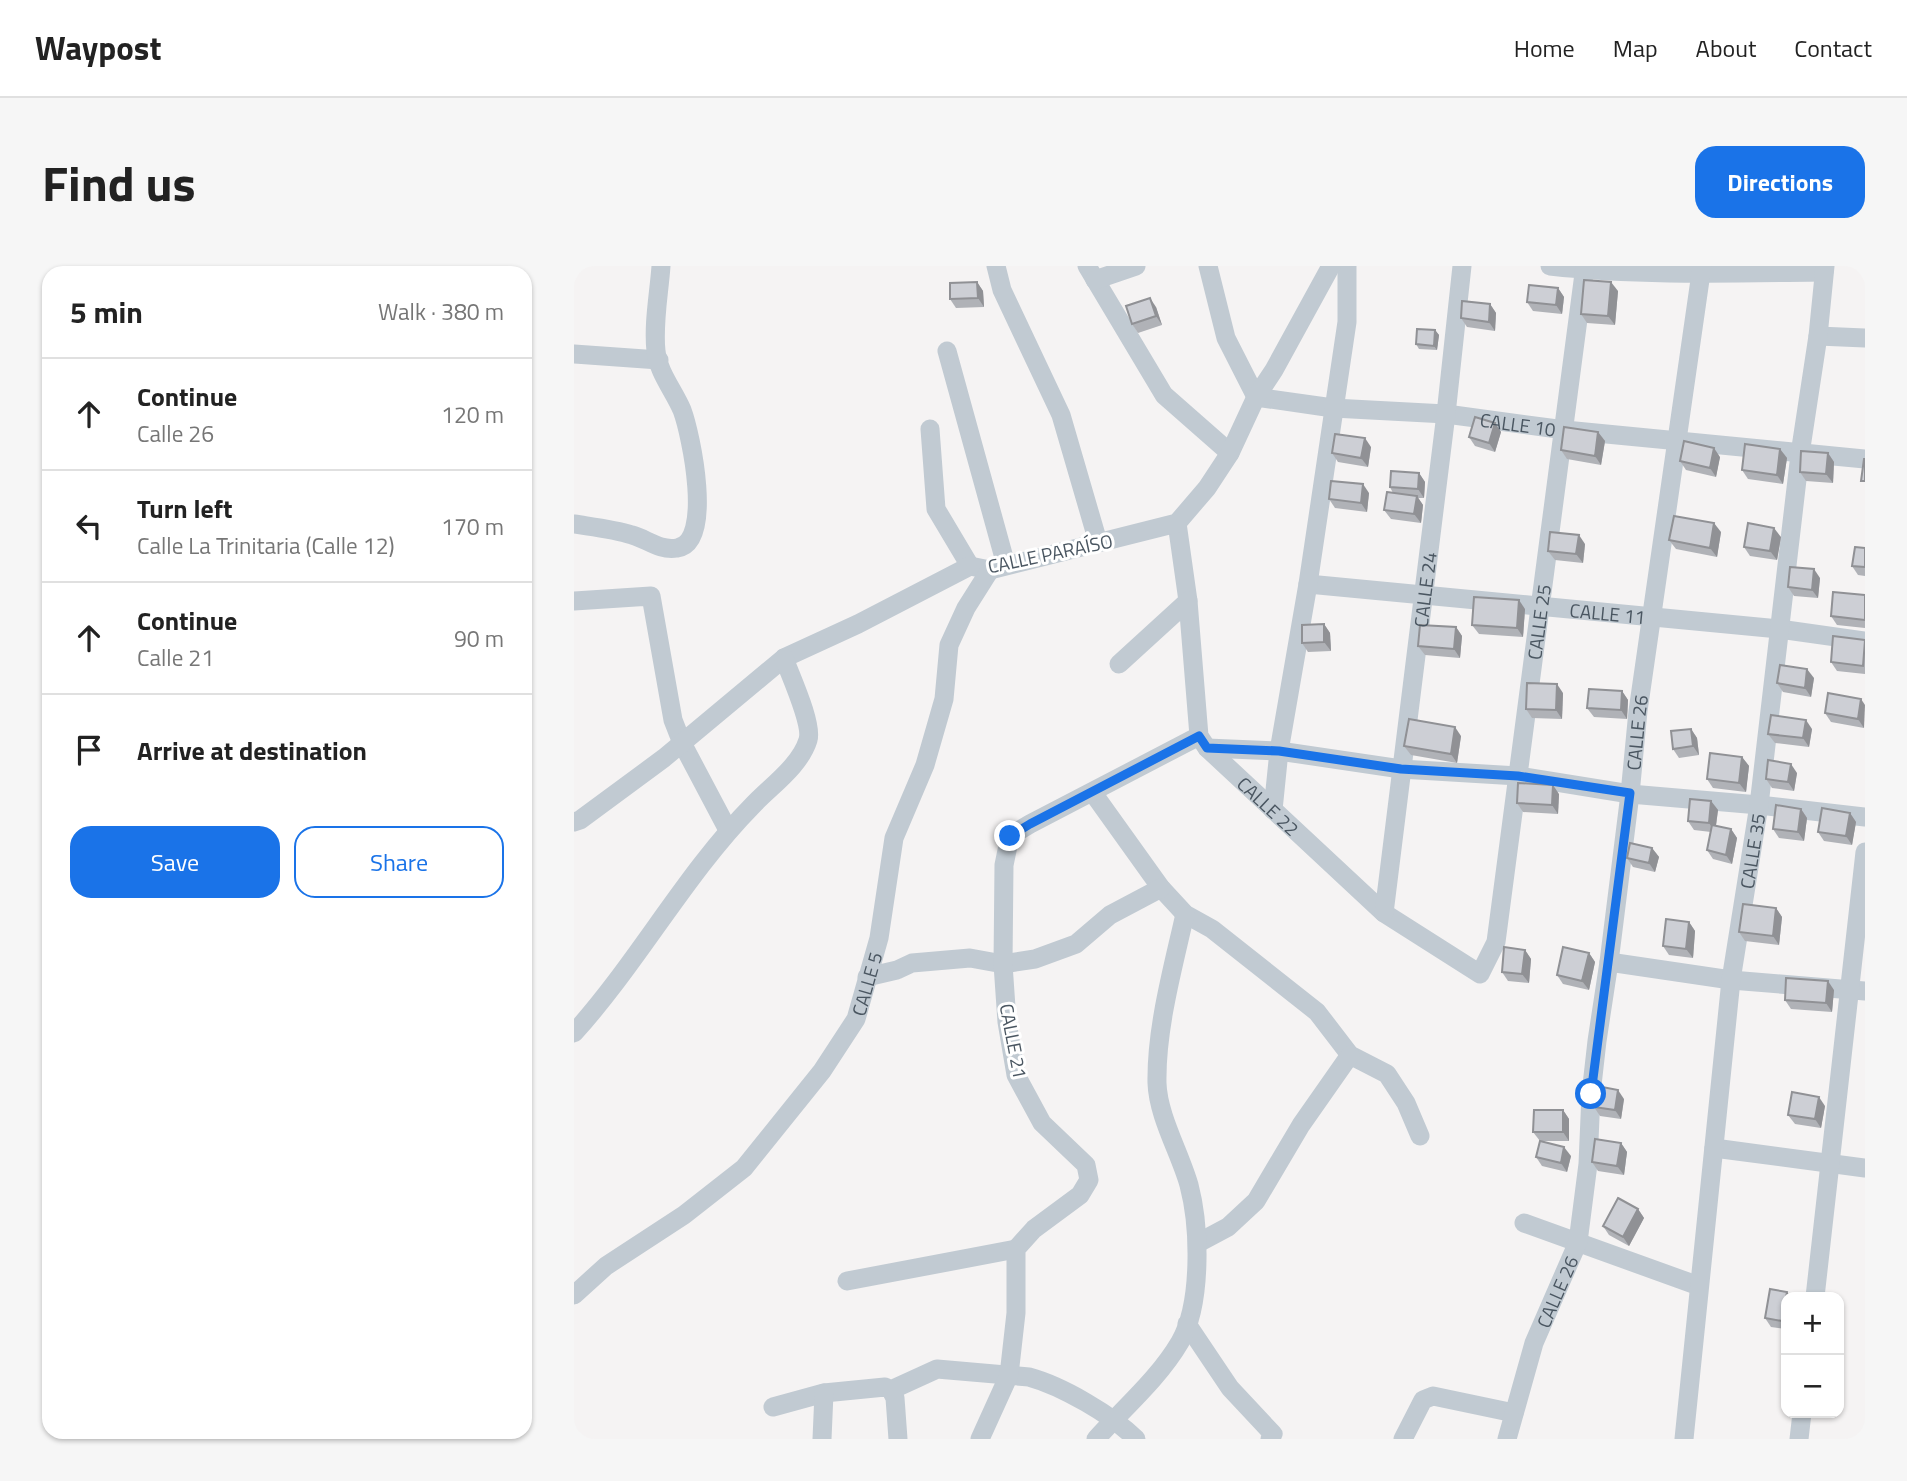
<!DOCTYPE html>
<meta charset="utf-8">
<style>
:root{--surface:#fff;--page:#f6f6f6;--text:#222;--muted:#767676;--line:#e0e0e0;--accent:#1a73e8}
body{margin:0;font-family:"Titillium Web",sans-serif;background:var(--page);color:var(--text)}
.controls{position:absolute;right:21px;bottom:21px;display:grid;overflow:hidden;border-radius:14px;box-shadow:0 2px 5px #0004}
.controls button{width:63px;height:63px;display:grid;place-items:center;padding:0;border:0;border-bottom:2px solid var(--line);background:var(--surface);color:var(--text);font:35px sans-serif}
.stop{position:absolute;width:21px;height:21px;margin:-16px;border:5px solid #1a73e8;border-radius:50%;background:#fff}
.stop.end{background:#1a73e8;border-color:#fff;box-shadow:0 2px 7px #0008}
.list{margin:0;padding:0;list-style:none}
h2{display:flex;justify-content:space-between;align-items:center;height:91px;margin:0;padding:0 28px;font-size:30px}
h2 small{font-size:23px;font-weight:400;color:var(--muted)}
.list li{display:grid;grid-template-columns:46px 1fr auto;gap:21px;align-items:center;box-sizing:border-box;height:112px;padding:0 28px;border-top:2px solid var(--line)}
.list b{display:block;font-size:26px;white-space:nowrap}
.list p{margin:0;font-size:23px;white-space:nowrap;color:var(--muted)}
.list em{font-size:23px;font-style:normal;color:var(--muted)}
.actions{display:flex;gap:14px;padding:21px 28px}
.actions a{flex:1;padding:16px 0;border:2px solid var(--accent);border-radius:21px;text-align:center;font-size:24px;color:var(--accent)}
.actions .main{background:var(--accent);color:#fff}
.icon{flex:none;width:38px;height:38px;fill:none;stroke:currentColor;stroke-width:2;stroke-linecap:round;stroke-linejoin:round}
.map{position:relative;flex:none;width:1291px;height:1173px;overflow:hidden;border-radius:21px}
header{display:flex;align-items:center;gap:42px;box-sizing:border-box;height:98px;padding:0 35px;background:var(--surface);border-bottom:2px solid var(--line)}
header strong{font-size:33px}
nav{display:flex;gap:38px;margin-inline-start:auto;font-size:24px}
.intro{display:flex;align-items:center;justify-content:space-between;box-sizing:border-box;height:168px;padding:0 42px}
h1{margin:0;font-size:49px}
.button{padding:18px 32px;border-radius:21px;background:var(--accent);color:#fff;font-size:24px;font-weight:700}
main{display:flex;gap:42px;padding:0 42px}
aside{flex:1;background:var(--surface);border-radius:21px;box-shadow:0 2px 5px #0004}
.map>svg:first-child{display:block}
</style>
<header>
<strong>Waypost</strong>
<nav><a>Home</a><a>Map</a><a>About</a><a>Contact</a></nav>
</header>
<div class="intro"><h1>Find us</h1><a class="button">Directions</a></div>
<main>
<aside>
<h2>5 min<small>Walk · 380 m</small></h2>
<ul class="list">
<li><svg class="icon" aria-label="ahead" viewBox="0 0 24 24"><path d="M12 20V5M6 11l6-6 6 6"/></svg><div><b>Continue</b><p>Calle 26</p></div><em>120 m</em></li>
<li><svg class="icon" aria-label="left" viewBox="0 0 24 24"><path d="M17 20v-9H6M10 6l-5 5 5 5"/></svg><div><b>Turn left</b><p>Calle La Trinitaria (Calle 12)</p></div><em>170 m</em></li>
<li><svg class="icon" aria-label="ahead" viewBox="0 0 24 24"><path d="M12 20V5M6 11l6-6 6 6"/></svg><div><b>Continue</b><p>Calle 21</p></div><em>90 m</em></li>
<li><svg class="icon" aria-label="arrive" viewBox="0 0 24 24"><path d="M6 21V4h12l-3 4 3 4H6"/></svg><div><b>Arrive at destination</b></div></li>
</ul>
<div class="actions"><a class="main">Save</a><a>Share</a></div>
</aside>
<div class="map">
<svg width="1291" height="1173" viewBox="0 0 1291 1173">
<rect width="100%" height="100%" fill="#f5f3f3"/>
<g fill="none" stroke-linecap="round" stroke-linejoin="round">
<!-- street -->
<g stroke="#c1cad2" stroke-width="19">
<path d="M 422,0 L 428,24 L 487,149 L 524,276"/>
<path d="M 513,0 L 590,129 L 656,187"/>
<path id="s1" d="M 634,0 L 652,72 L 682,131 L 759,142 L 872,148 L 991,164 L 1291,193"/>
<path d="M 976,0 C 1067,10 1159,7 1250,6"/>
<path d="M 521,14 L 562,0"/>
<path d="M 1244,70 L 1291,72"/>
<path d="M 373,85 L 432,299"/>
<path d="M 0,88 L 85,94"/>
<path d="M 356,163 L 362,243 L 396,300"/>
<path id="s2" d="M 603,257 L 614,335 L 625,470 L 633,482 L 810,647 L 906,708 L 922,676 L 1011,0"/>
<path d="M 0,258 C 19,261 39,263 58,269 C 73,273 85,285 103,282 C 140,277 117,168 108,144 C 100,125 84,106 82,85 C 79,58 85,28 87,0"/>
<path id="s3" d="M 734,318 L 1205,363 L 1291,375"/>
<path d="M 0,335 L 77,330 L 99,454 L 108,477 L 154,564"/>
<path d="M 545,398 L 614,335"/>
<path d="M 633,482 L 705,485 L 827,503 L 944,510 L 1056,528 L 1185,539 L 1291,551"/>
<path d="M 519,527 L 587,622 L 611,648 L 638,663 L 743,746 L 776,789 L 813,808 L 832,837 L 846,870"/>
<path d="M 699,544 L 705,485 L 734,318 L 773,56 L 773,0"/>
<path d="M 0,556 L 6,554 L 90,492 L 210,392 L 284,358 L 396,300 L 416,304 L 603,257 L 633,222 L 656,187 L 682,131 L 700,104 L 757,0"/>
<path id="s4" d="M 810,647 L 872,148 L 888,0"/>
<path d="M 1035,696 L 1157,714 L 1291,725"/>
<path d="M 293,711 L 323,704 L 338,697 L 396,692 L 429,698 L 461,693 L 502,678 L 536,649 L 587,622"/>
<path d="M 0,767 C 65,695 111,608 179,539 C 197,520 226,500 234,474 C 239,458 216,409 210,392"/>
<path d="M 1140,882 L 1291,902"/>
<path d="M 950,957 L 1125,1020"/>
<path d="M 624,977 L 654,961 L 682,935 L 727,859 L 776,789"/>
<path d="M 273,1015 L 442,983"/>
<path id="s5" d="M 0,1029 L 32,1000 L 110,949 L 170,902 L 248,805 L 282,753 L 305,672 L 320,572 L 351,499 L 370,433 L 375,379 L 392,342 L 416,304"/>
<path d="M 1241,1031 L 1291,586"/>
<path d="M 613,1058 L 656,1122 L 699,1168 L 696,1173"/>
<path d="M 317,1124 L 321,1132 L 324,1173"/>
<path d="M 199,1141 L 250,1127 L 311,1121 L 317,1124 L 363,1103 L 455,1111 C 488,1120 538,1149 562,1173"/>
<path d="M 248,1173 L 250,1127"/>
<path d="M 406,1173 L 435,1109 L 442,1047 L 442,983 L 460,963 L 506,929 L 515,914 L 512,899 L 468,857 L 442,809 L 433,756 L 429,698 L 430,599 L 436,570 L 456,558 L 625,470"/>
<path d="M 522,1173 C 550,1142 585,1112 606,1076 C 628,1038 626,961 615,919 C 606,887 584,850 583,817 C 582,762 599,702 611,648"/>
<path d="M 829,1173 L 849,1134 L 859,1130 L 940,1147"/>
<path id="s6" d="M 933,1173 L 960,1077 L 1004,976 L 1014,898 L 1017,828 L 1023,775 L 1035,696 L 1056,528 L 1064,445 L 1128,0"/>
<path id="s7" d="M 1110,1173 L 1157,714 L 1185,539 L 1226,188 L 1244,70 L 1251,0"/>
<path d="M 1225,1173 L 1228,1147"/>
</g>
</g>
<!-- wall -->
<g fill="#b0b2b7">
<path d="M 403,16 L 409,25 L 410,41 L 382,42 L 376,33 Z"/>
<path d="M 984,22 L 990,31 L 988,48 L 959,45 L 953,36 Z"/>
<path d="M 1044,25 L 1041,59 L 1013,57 L 1007,48 Z"/>
<path d="M 916,38 L 922,47 L 921,65 L 893,61 L 887,52 Z"/>
<path d="M 582,41 L 588,59 L 564,67 L 558,58 Z"/>
<path d="M 861,64 L 865,69 L 863,84 L 845,83 L 842,78 Z"/>
<path d="M 921,157 L 927,166 L 921,186 L 901,180 L 895,171 Z"/>
<path d="M 1024,166 L 1031,175 L 1027,199 L 993,193 L 987,184 Z"/>
<path d="M 797,181 L 794,201 L 764,196 L 758,187 Z"/>
<path d="M 1206,183 L 1213,192 L 1209,218 L 1174,213 L 1168,204 Z"/>
<path d="M 1254,187 L 1260,196 L 1259,217 L 1232,215 L 1226,206 Z"/>
<path d="M 1146,191 L 1142,211 L 1112,204 L 1106,195 Z"/>
<path d="M 845,207 L 851,216 L 850,232 L 844,232 L 849,239 L 847,257 L 817,253 L 810,244 L 819,227 L 816,221 Z"/>
<path d="M 795,227 L 793,246 L 761,242 L 755,233 Z"/>
<path d="M 1147,266 L 1143,291 L 1102,283 L 1095,274 Z"/>
<path d="M 1207,271 L 1203,294 L 1176,290 L 1170,281 Z"/>
<path d="M 1011,278 L 1009,297 L 981,294 L 974,285 Z"/>
<path d="M 1291,282 L 1291,310 L 1284,309 L 1278,300 Z"/>
<path d="M 1246,312 L 1244,332 L 1220,330 L 1214,321 Z"/>
<path d="M 1291,329 L 1291,362 L 1263,359 L 1257,350 Z"/>
<path d="M 951,343 L 949,371 L 905,368 L 898,359 Z"/>
<path d="M 750,358 L 756,367 L 757,385 L 734,386 L 728,377 Z"/>
<path d="M 882,361 L 888,370 L 886,392 L 851,389 L 844,380 Z"/>
<path d="M 1291,374 L 1291,408 L 1263,405 L 1257,396 Z"/>
<path d="M 1240,412 L 1237,431 L 1209,426 L 1203,417 Z"/>
<path d="M 1048,425 L 1054,434 L 1053,453 L 1020,451 L 1013,442 Z"/>
<path d="M 989,427 L 988,453 L 958,452 L 952,443 Z"/>
<path d="M 1287,433 L 1290,462 L 1257,456 L 1251,447 Z"/>
<path d="M 1117,463 L 1123,472 L 1125,489 L 1105,492 L 1099,483 Z"/>
<path d="M 1238,463 L 1235,481 L 1201,477 L 1194,468 Z"/>
<path d="M 887,470 L 883,497 L 837,489 L 830,480 Z"/>
<path d="M 1168,491 L 1175,500 L 1172,526 L 1139,522 L 1133,513 Z"/>
<path d="M 1223,507 L 1220,525 L 1198,522 L 1192,513 Z"/>
<path d="M 985,528 L 984,548 L 949,546 L 943,537 Z"/>
<path d="M 1137,535 L 1144,544 L 1142,560 L 1157,563 L 1163,572 L 1158,598 L 1139,593 L 1133,584 L 1137,566 L 1120,564 L 1114,555 Z"/>
<path d="M 1227,543 L 1233,552 L 1230,575 L 1205,572 L 1199,563 Z"/>
<path d="M 1276,547 L 1282,556 L 1278,579 L 1250,575 L 1244,566 Z"/>
<path d="M 1078,582 L 1085,591 L 1081,606 L 1059,601 L 1053,592 Z"/>
<path d="M 1202,642 L 1208,651 L 1205,679 L 1171,675 L 1165,666 Z"/>
<path d="M 1115,656 L 1121,665 L 1119,692 L 1095,689 L 1089,680 Z"/>
<path d="M 951,684 L 957,693 L 955,717 L 934,715 L 928,706 Z"/>
<path d="M 1015,687 L 1021,696 L 1015,724 L 989,718 L 983,709 Z"/>
<path d="M 1260,724 L 1258,746 L 1217,743 L 1211,734 Z"/>
<path d="M 1050,833 L 1047,853 L 1026,850 L 1020,841 Z"/>
<path d="M 1251,840 L 1247,862 L 1221,858 L 1214,849 Z"/>
<path d="M 989,844 L 995,853 L 995,875 L 966,875 L 959,866 Z"/>
<path d="M 1047,877 L 1053,886 L 1050,909 L 1024,905 L 1018,896 Z"/>
<path d="M 997,890 L 993,906 L 968,900 L 962,891 Z"/>
<path d="M 1064,943 L 1070,952 L 1055,980 L 1035,969 L 1029,960 Z"/>
<path d="M 1212,1031 L 1212,1063 L 1197,1061 L 1191,1052 Z"/>
</g>
<!-- shaded-wall -->
<g fill="#909195">
<path d="M 403,16 L 409,25 L 410,41 L 404,32 Z"/>
<path d="M 1037,16 L 1044,25 L 1041,59 L 1034,50 Z"/>
<path d="M 984,22 L 990,31 L 988,48 L 982,39 Z"/>
<path d="M 576,32 L 582,41 L 588,59 L 582,50 Z"/>
<path d="M 916,38 L 922,47 L 921,65 L 915,56 Z"/>
<path d="M 861,64 L 865,69 L 863,84 L 860,80 Z"/>
<path d="M 921,157 L 927,166 L 921,186 L 915,177 Z"/>
<path d="M 1024,166 L 1031,175 L 1027,199 L 1021,190 Z"/>
<path d="M 791,172 L 797,181 L 794,201 L 787,192 Z"/>
<path d="M 1140,182 L 1146,191 L 1142,211 L 1136,202 Z"/>
<path d="M 1206,183 L 1213,192 L 1209,218 L 1203,209 Z"/>
<path d="M 1254,187 L 1260,196 L 1259,217 L 1252,208 Z"/>
<path d="M 845,207 L 851,216 L 850,232 L 844,223 Z"/>
<path d="M 789,218 L 795,227 L 793,246 L 787,237 Z"/>
<path d="M 843,230 L 849,239 L 847,257 L 840,248 Z"/>
<path d="M 1140,257 L 1147,266 L 1143,291 L 1136,282 Z"/>
<path d="M 1200,262 L 1207,271 L 1203,294 L 1196,285 Z"/>
<path d="M 1005,269 L 1011,278 L 1009,297 L 1002,288 Z"/>
<path d="M 1240,303 L 1246,312 L 1244,332 L 1238,324 Z"/>
<path d="M 945,334 L 951,343 L 949,371 L 943,362 Z"/>
<path d="M 750,358 L 756,367 L 757,385 L 750,376 Z"/>
<path d="M 882,361 L 888,370 L 886,392 L 880,383 Z"/>
<path d="M 1233,403 L 1240,412 L 1237,431 L 1231,422 Z"/>
<path d="M 983,418 L 989,427 L 988,453 L 982,444 Z"/>
<path d="M 1048,425 L 1054,434 L 1053,453 L 1047,444 Z"/>
<path d="M 1287,433 L 1291,439 L 1290,462 L 1284,453 Z"/>
<path d="M 1232,454 L 1238,463 L 1235,481 L 1229,472 Z"/>
<path d="M 881,461 L 887,470 L 883,497 L 877,488 Z"/>
<path d="M 1117,463 L 1123,472 L 1125,489 L 1119,480 Z"/>
<path d="M 1168,491 L 1175,500 L 1172,526 L 1165,517 Z"/>
<path d="M 1217,498 L 1223,507 L 1220,525 L 1214,516 Z"/>
<path d="M 979,519 L 985,528 L 984,548 L 978,539 Z"/>
<path d="M 1137,535 L 1144,544 L 1141,566 L 1135,557 Z"/>
<path d="M 1227,543 L 1233,552 L 1230,575 L 1224,566 Z"/>
<path d="M 1276,547 L 1282,556 L 1278,579 L 1272,570 Z"/>
<path d="M 1157,563 L 1163,572 L 1158,598 L 1152,589 Z"/>
<path d="M 1078,582 L 1085,591 L 1081,606 L 1075,597 Z"/>
<path d="M 1202,642 L 1208,651 L 1205,679 L 1199,670 Z"/>
<path d="M 1115,656 L 1121,665 L 1119,692 L 1112,683 Z"/>
<path d="M 951,684 L 957,693 L 955,717 L 948,708 Z"/>
<path d="M 1015,687 L 1021,696 L 1015,724 L 1008,715 Z"/>
<path d="M 1254,715 L 1260,724 L 1258,746 L 1252,737 Z"/>
<path d="M 1044,824 L 1050,833 L 1047,853 L 1041,844 Z"/>
<path d="M 1245,831 L 1251,840 L 1247,862 L 1241,853 Z"/>
<path d="M 989,844 L 995,853 L 995,875 L 989,866 Z"/>
<path d="M 1047,877 L 1053,886 L 1050,909 L 1043,900 Z"/>
<path d="M 990,881 L 997,890 L 993,906 L 987,897 Z"/>
<path d="M 1064,943 L 1070,952 L 1055,980 L 1049,971 Z"/>
<path d="M 1213,1026 L 1217,1031 L 1212,1031 L 1212,1061 L 1208,1055 Z"/>
</g>
<!-- building -->
<g fill="#cdcfd5" stroke="#909195" stroke-width="2">
<path d="M 1010,14 L 1037,16 L 1034,50 L 1007,48 Z"/>
<path d="M 403,16 L 404,32 L 376,33 L 376,17 Z"/>
<path d="M 955,19 L 984,22 L 982,39 L 953,36 Z"/>
<path d="M 576,32 L 582,50 L 558,58 L 552,40 Z"/>
<path d="M 888,35 L 916,38 L 915,56 L 887,52 Z"/>
<path d="M 843,63 L 861,64 L 860,80 L 842,78 Z"/>
<path d="M 901,151 L 921,157 L 915,177 L 895,171 Z"/>
<path d="M 990,161 L 1024,166 L 1021,190 L 987,184 Z"/>
<path d="M 761,168 L 791,172 L 787,192 L 758,187 Z"/>
<path d="M 1110,175 L 1140,182 L 1136,202 L 1106,195 Z"/>
<path d="M 1171,178 L 1206,183 L 1203,209 L 1168,204 Z"/>
<path d="M 1227,185 L 1254,187 L 1252,208 L 1226,206 Z"/>
<path d="M 1290,193 L 1291,193 L 1291,215 L 1287,215 Z"/>
<path d="M 817,205 L 845,207 L 844,223 L 816,221 Z"/>
<path d="M 757,215 L 789,218 L 787,237 L 755,233 Z"/>
<path d="M 813,226 L 843,230 L 840,248 L 810,244 Z"/>
<path d="M 1100,250 L 1140,257 L 1136,282 L 1095,274 Z"/>
<path d="M 1174,257 L 1200,262 L 1196,285 L 1170,281 Z"/>
<path d="M 976,266 L 1005,269 L 1002,288 L 974,285 Z"/>
<path d="M 1281,281 L 1291,282 L 1291,301 L 1278,300 Z"/>
<path d="M 1216,301 L 1240,303 L 1238,324 L 1214,321 Z"/>
<path d="M 1259,326 L 1291,329 L 1291,354 L 1257,350 Z"/>
<path d="M 900,331 L 945,334 L 943,362 L 898,359 Z"/>
<path d="M 750,358 L 750,376 L 728,377 L 728,359 Z"/>
<path d="M 846,359 L 882,361 L 880,383 L 844,380 Z"/>
<path d="M 1259,370 L 1291,374 L 1289,400 L 1257,396 Z"/>
<path d="M 1206,399 L 1233,403 L 1231,422 L 1203,417 Z"/>
<path d="M 953,417 L 983,418 L 982,444 L 952,443 Z"/>
<path d="M 1015,423 L 1048,425 L 1047,444 L 1013,442 Z"/>
<path d="M 1254,427 L 1287,433 L 1284,453 L 1251,447 Z"/>
<path d="M 1197,449 L 1232,454 L 1229,472 L 1194,468 Z"/>
<path d="M 835,453 L 881,461 L 877,488 L 830,480 Z"/>
<path d="M 1117,463 L 1119,480 L 1099,483 L 1097,465 Z"/>
<path d="M 1136,487 L 1168,491 L 1165,517 L 1133,513 Z"/>
<path d="M 1194,494 L 1217,498 L 1214,516 L 1192,513 Z"/>
<path d="M 944,517 L 979,519 L 978,539 L 943,537 Z"/>
<path d="M 1116,533 L 1137,535 L 1135,557 L 1114,555 Z"/>
<path d="M 1202,539 L 1227,543 L 1224,566 L 1199,563 Z"/>
<path d="M 1248,542 L 1276,547 L 1272,570 L 1244,566 Z"/>
<path d="M 1138,559 L 1157,563 L 1152,589 L 1133,584 Z"/>
<path d="M 1056,577 L 1078,582 L 1075,597 L 1053,592 Z"/>
<path d="M 1169,638 L 1202,642 L 1199,670 L 1165,666 Z"/>
<path d="M 1092,653 L 1115,656 L 1112,683 L 1089,680 Z"/>
<path d="M 930,681 L 951,684 L 948,708 L 928,706 Z"/>
<path d="M 989,681 L 1015,687 L 1008,715 L 983,709 Z"/>
<path d="M 1212,712 L 1254,715 L 1252,737 L 1211,734 Z"/>
<path d="M 1023,820 L 1044,824 L 1041,844 L 1020,841 Z"/>
<path d="M 1218,826 L 1245,831 L 1241,853 L 1214,849 Z"/>
<path d="M 960,844 L 989,844 L 989,866 L 959,866 Z"/>
<path d="M 1021,873 L 1047,877 L 1043,900 L 1018,896 Z"/>
<path d="M 966,875 L 990,881 L 987,897 L 962,891 Z"/>
<path d="M 1044,932 L 1064,943 L 1049,971 L 1029,960 Z"/>
<path d="M 1196,1023 L 1213,1026 L 1208,1055 L 1191,1052 Z"/>
</g>
<g fill="none" stroke-linecap="round" stroke-linejoin="round">
<!-- route -->
<path stroke="#1a73e8" stroke-width="9" d="M 436,570 L 456,558 L 625,470 L 633,482 L 705,485 L 827,503 L 944,510 L 1056,527 L 1017,828"/>
</g>
<g text-anchor="middle" dominant-baseline="central" stroke-width="6" stroke-linejoin="round" paint-order="stroke">
<!-- street labels -->
<g font-size="19" fill="#4a5661" stroke="#fff">
<text stroke="none"><textPath href="#s1" startOffset="404">CALLE 10</textPath></text>
<text transform="translate(476 287) rotate(-12)">CALLE PARAÍSO</text>
<text stroke="none"><textPath href="#s4" startOffset="326">CALLE 24</textPath></text>
<text stroke="none"><textPath href="#s3" startOffset="301">CALLE 11</textPath></text>
<text stroke="none"><textPath href="#s2" startOffset="943">CALLE 25</textPath></text>
<text stroke="none"><textPath href="#s6" startOffset="723">CALLE 26</textPath></text>
<text stroke="none"><textPath href="#s2" startOffset="313">CALLE 22</textPath></text>
<text stroke="none"><textPath href="#s7" startOffset="592">CALLE 35</textPath></text>
<text stroke="none"><textPath href="#s5" startOffset="436">CALLE 5</textPath></text>
<text transform="translate(440 775) rotate(79)">CALLE 21</text>
<text stroke="none"><textPath href="#s6" startOffset="156">CALLE 26</textPath></text>
</g>
</g>
</svg>
<div class="controls">
<button>+</button>
<button>−</button>
</div>
<div class="stop" style="left:1017px;top:828px"></div>
<div class="stop end" style="left:436px;top:570px"></div>
</div>
</main>
